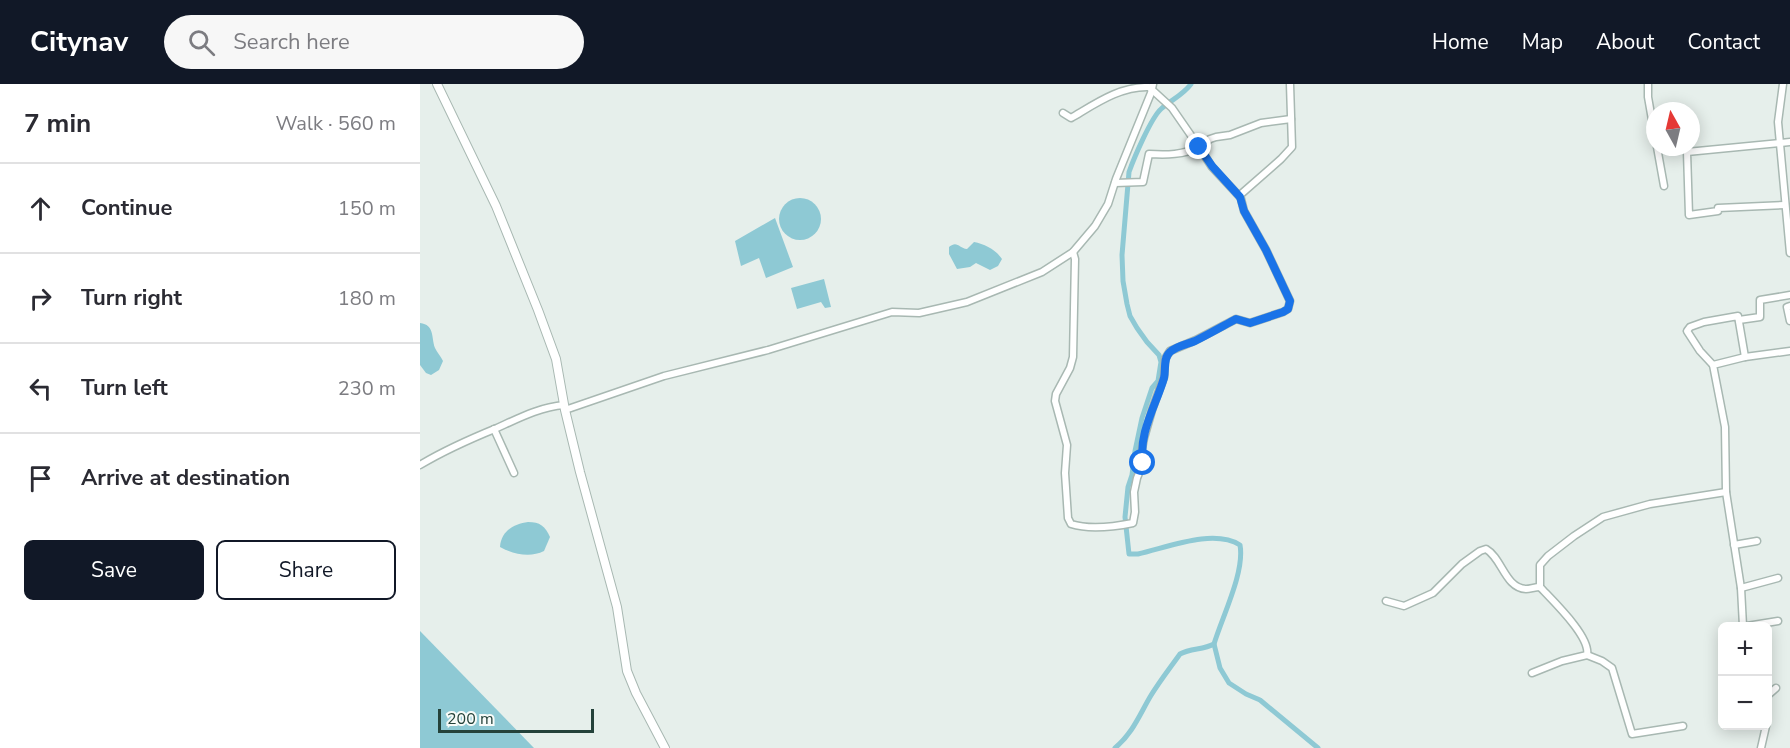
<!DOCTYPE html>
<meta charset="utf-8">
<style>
:root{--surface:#fff;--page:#f7f7f7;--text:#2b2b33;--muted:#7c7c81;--line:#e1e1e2;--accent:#111827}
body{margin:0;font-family:"Nunito Sans",sans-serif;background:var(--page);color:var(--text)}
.controls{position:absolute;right:18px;bottom:18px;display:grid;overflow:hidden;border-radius:9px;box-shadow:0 3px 15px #0003}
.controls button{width:54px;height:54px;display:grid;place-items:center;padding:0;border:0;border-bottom:2px solid var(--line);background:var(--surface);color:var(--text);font:30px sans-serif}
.compass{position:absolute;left:1226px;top:18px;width:54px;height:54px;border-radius:50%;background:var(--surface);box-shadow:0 3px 15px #0003;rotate:352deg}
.scale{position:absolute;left:18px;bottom:15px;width:156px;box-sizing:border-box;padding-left:6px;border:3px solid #24423a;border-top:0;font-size:16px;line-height:21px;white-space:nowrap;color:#24423a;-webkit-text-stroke:4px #f7fbf9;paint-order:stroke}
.stop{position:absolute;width:18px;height:18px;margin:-14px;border:4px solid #1a73e8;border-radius:50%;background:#fff}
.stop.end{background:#1a73e8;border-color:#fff;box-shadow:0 2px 6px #0008}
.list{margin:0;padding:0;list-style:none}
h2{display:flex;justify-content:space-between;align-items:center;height:78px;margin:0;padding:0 24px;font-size:26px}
h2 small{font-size:20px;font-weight:400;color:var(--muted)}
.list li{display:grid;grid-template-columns:39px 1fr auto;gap:18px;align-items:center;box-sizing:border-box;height:90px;padding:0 24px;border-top:2px solid var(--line)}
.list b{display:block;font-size:22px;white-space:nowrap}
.list em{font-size:20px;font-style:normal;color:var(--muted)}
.actions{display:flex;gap:12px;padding:18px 24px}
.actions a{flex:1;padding:14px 0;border:2px solid var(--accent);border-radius:9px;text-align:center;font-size:21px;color:var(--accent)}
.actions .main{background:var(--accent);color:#fff}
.icon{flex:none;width:33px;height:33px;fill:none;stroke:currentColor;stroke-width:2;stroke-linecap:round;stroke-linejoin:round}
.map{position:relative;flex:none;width:1370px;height:664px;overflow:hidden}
header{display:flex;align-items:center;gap:36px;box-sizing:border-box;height:84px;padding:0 30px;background:var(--accent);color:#fff}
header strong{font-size:28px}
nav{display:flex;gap:33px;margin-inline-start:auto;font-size:21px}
.search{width:420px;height:54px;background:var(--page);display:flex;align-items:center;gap:15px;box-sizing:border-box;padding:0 21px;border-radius:33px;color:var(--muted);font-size:22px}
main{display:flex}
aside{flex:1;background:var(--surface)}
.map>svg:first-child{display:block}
</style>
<header>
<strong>Citynav</strong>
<div class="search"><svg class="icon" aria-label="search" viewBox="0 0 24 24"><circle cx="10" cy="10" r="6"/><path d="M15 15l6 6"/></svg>Search here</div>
<nav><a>Home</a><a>Map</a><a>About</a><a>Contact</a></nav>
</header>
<main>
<aside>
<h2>7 min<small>Walk · 560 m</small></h2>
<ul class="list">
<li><svg class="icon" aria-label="ahead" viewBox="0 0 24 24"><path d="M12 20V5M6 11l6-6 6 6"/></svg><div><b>Continue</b></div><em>150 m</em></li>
<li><svg class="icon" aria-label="right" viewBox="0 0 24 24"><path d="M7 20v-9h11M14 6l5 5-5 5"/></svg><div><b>Turn right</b></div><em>180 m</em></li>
<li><svg class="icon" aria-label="left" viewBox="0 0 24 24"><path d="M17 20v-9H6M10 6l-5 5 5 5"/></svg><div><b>Turn left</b></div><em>230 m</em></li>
<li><svg class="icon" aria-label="arrive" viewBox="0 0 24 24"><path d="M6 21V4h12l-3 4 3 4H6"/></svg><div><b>Arrive at destination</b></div></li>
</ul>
<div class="actions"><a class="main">Save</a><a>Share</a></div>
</aside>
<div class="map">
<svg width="1370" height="664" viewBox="0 0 1370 664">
<rect width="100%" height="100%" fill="#e6efeb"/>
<!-- water -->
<g fill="#8ec9d4">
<circle cx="380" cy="135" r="21"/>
<path d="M 355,134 L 373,183 L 346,194 L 339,174 L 321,182 L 315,157 Z"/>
<path d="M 554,158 C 565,160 576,166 582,175 L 578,182 L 570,186 L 556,179 L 550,183 L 537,185 L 529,170 L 529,163 C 537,156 539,164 547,165 Z"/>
<path d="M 404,195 L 411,223 L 405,224 L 401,218 L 377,225 L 371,204 Z"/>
<path d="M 0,239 C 15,241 11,253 15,264 C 17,268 21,273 23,277 L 19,286 L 11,291 L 6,289 L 0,281 Z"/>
<path d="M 108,438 C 120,438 125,442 130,453 L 124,467 C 110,474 93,470 80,463 C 81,447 94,440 108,438 Z"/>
<path d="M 0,547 L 114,664 L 0,664 Z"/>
</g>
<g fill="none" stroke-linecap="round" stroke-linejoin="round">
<!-- canal -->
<g stroke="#8ec9d4" stroke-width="5">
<path d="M 794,560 L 800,584 L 809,599 L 826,610 L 840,616 L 898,664"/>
<path d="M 695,664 C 712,650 719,632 730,613 C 739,598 750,584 760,570 C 771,564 783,566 794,560 C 802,533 825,488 820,461 C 793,444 746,464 718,470 L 709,470 L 705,433 L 708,403 L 712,391 L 715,367 L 722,334 L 732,304 L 738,297 L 741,278 L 739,271 L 727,258 L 717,244 L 710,232 L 707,220 L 703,197 L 702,171 L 709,88 C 714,74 731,34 741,25 C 751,16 763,11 771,0"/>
</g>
<defs>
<g id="minor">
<path d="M 1228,0 L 1228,13 L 1235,53"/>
<path d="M 1363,0 L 1358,38 L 1370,169"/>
<path d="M 643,29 L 651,34 C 675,20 700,2 729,3 L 752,24 L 779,63 L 790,55 L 796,53 L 810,51 L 841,39 L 871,35"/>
<path d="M 1237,63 L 1244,102"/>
<path d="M 695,99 L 723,98 L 729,70 C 746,71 764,71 779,63 L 792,83 L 820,113"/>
<path d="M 1365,121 L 1298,124 L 1298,127 L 1269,131 L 1267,68 L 1370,58"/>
<path d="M 653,168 L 655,175 L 653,273 L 650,284 L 636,310 L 635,317 L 647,361 L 645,389 L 648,434 L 651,440 C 670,446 693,443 713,439 L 715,428 L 714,408 L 717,394 L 723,379 L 721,370 L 724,354 L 732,326 L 744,293 L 745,275 L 750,267 L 776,256 L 816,235 L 830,239 L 863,228 L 868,225 L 870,217 L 846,166 L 824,127 L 820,111 L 861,75 L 872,63 L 870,0"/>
<path d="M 1370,222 L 1367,223 L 1370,237"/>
<path d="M 1319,236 L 1340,233 L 1340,216 L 1370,211"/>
<path d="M 1293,281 L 1280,267 L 1267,247 L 1270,243 L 1284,238 L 1318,232 L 1325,273"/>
<path d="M 145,326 L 244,292 L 348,266 L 472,228 L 499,229 L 547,218 L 622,188 L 653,168 L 675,142 L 688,120 L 696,95 L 731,9 L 733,0"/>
<path d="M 74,345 L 94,389"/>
<path d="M 0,381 C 25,366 50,355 77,344 C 99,334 120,323 144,321"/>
<path d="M 1314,461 L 1337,457"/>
<path d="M 1321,504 L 1358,494"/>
<path d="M 966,517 L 984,522 L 1013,509 L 1042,480 L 1060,467 L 1066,465 C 1082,474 1085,504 1106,505 C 1110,505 1115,503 1120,503"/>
<path d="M 1323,542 L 1321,504 L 1306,408 L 1305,343 L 1293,281 L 1325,273 L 1370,267"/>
<path d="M 1327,542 L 1358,537"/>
<path d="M 1167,571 L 1182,577 L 1192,584 L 1212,650 L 1263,642"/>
<path d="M 1112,589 L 1142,577 L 1167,571 C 1171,553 1133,517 1120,503 L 1120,481 L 1128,472 L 1154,452 L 1183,433 L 1230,420 L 1306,408"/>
<path d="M 1348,611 L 1356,604"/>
<path d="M 1341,664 L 1346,642"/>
</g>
<path id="tertiary" d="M 17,0 L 76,122 L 118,226 L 136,275 L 145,326 L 160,388 L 197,523 L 207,587 L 216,609 L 245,664"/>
</defs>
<!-- minor casing -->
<use href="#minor" stroke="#a8b8b2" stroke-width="9"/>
<!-- tertiary casing -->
<use href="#tertiary" stroke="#a8b8b2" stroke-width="10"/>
<!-- minor -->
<use href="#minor" stroke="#fff" stroke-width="6"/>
<!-- tertiary -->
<use href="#tertiary" stroke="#fff" stroke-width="8"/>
</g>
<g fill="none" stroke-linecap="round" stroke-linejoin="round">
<!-- route -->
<path stroke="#1a73e8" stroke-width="8" d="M 723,379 C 718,350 736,321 744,294 C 746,285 743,274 750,268 C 756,262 768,260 775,257 C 789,250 803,242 816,235 L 830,239 L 863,228 L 868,225 L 870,217 L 846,166 L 824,127 L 820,113 L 792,82 L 779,63"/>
</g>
</svg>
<div class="controls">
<button>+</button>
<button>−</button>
</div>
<svg class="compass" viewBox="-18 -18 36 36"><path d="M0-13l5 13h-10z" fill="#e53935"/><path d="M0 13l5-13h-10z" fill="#7c7c81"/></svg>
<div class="scale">200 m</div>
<div class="stop" style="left:723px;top:379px"></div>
<div class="stop end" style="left:779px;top:63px"></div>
</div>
</main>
